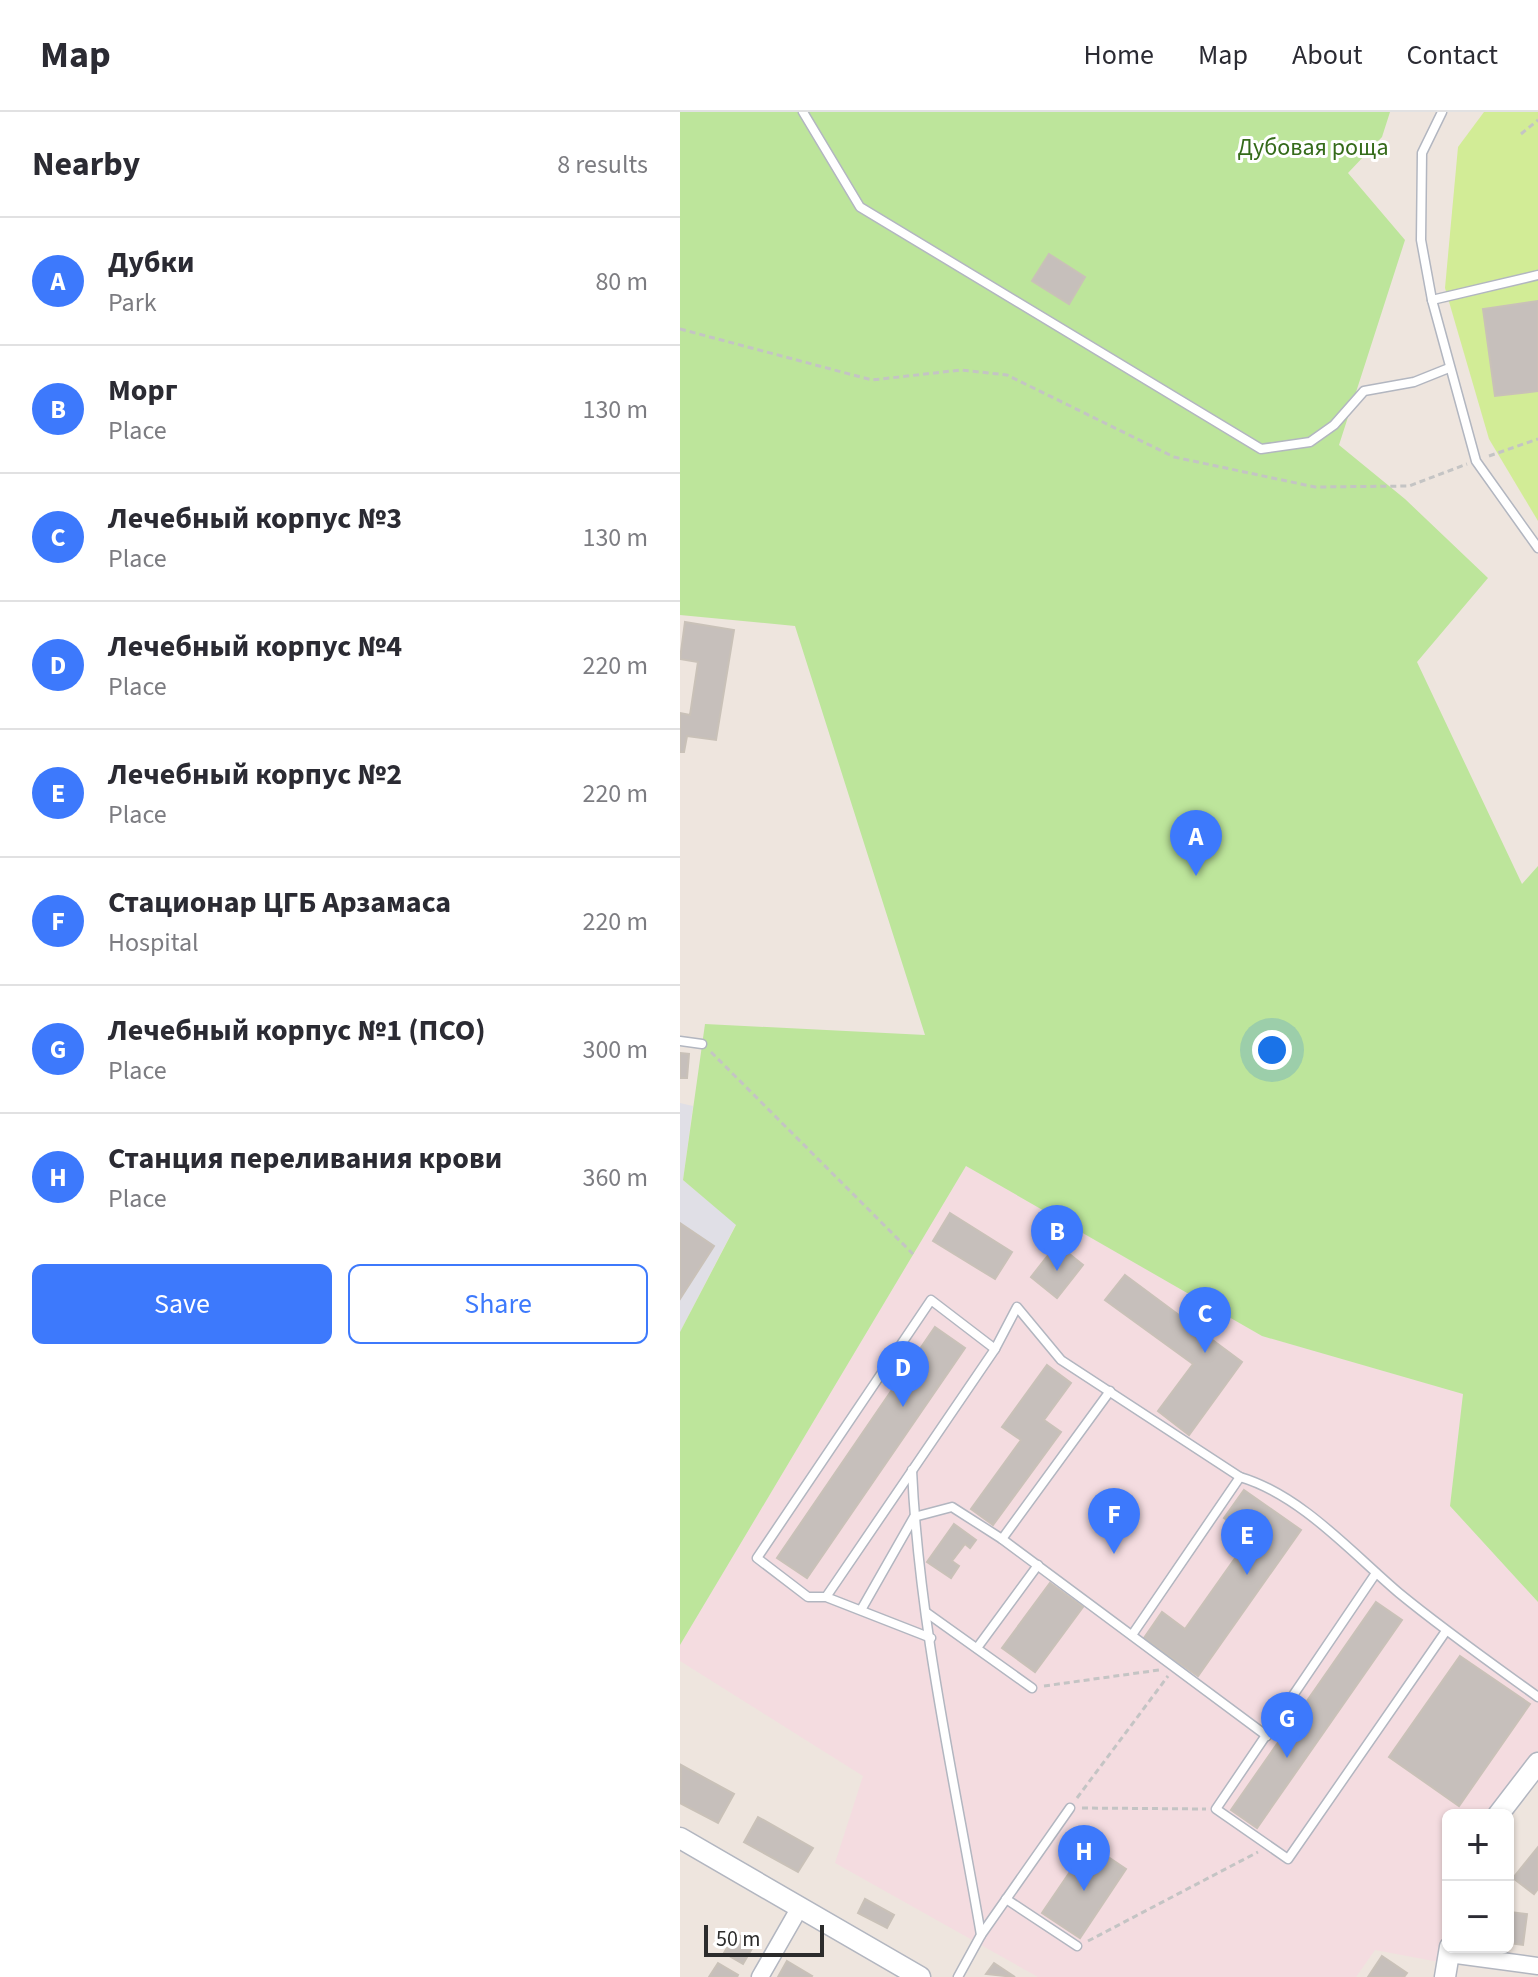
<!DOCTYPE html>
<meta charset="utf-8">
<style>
:root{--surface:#fff;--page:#f7f7f7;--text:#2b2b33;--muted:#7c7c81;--line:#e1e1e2;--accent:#3d79fc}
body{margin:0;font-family:"Source Sans 3",sans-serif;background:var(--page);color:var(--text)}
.controls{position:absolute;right:24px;bottom:24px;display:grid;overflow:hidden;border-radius:12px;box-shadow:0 2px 6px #0004}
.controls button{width:72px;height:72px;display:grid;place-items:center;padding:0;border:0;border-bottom:2px solid var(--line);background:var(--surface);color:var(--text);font:40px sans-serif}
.scale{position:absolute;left:24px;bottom:20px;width:120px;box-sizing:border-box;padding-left:8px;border:4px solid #2c2c2c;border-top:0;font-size:22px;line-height:28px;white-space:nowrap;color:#2c2c2c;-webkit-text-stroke:6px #fff;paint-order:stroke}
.you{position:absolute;left:592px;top:938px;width:28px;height:28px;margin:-20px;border:6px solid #fff;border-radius:50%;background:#1a73e8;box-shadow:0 0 0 12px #1a73e833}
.badge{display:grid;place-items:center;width:52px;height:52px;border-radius:50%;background:var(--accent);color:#fff;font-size:26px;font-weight:700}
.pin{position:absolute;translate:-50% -66px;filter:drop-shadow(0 2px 4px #0008)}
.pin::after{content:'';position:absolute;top:42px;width:28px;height:24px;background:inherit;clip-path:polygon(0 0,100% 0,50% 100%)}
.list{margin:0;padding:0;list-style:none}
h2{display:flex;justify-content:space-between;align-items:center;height:104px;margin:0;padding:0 32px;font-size:34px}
h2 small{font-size:26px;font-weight:400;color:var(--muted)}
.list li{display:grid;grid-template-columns:52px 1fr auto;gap:24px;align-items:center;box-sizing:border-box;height:128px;padding:0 32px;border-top:2px solid var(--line)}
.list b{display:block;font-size:30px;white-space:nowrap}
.list p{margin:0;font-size:26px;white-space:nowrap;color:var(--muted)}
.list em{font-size:26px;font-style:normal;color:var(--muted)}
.actions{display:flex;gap:16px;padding:24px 32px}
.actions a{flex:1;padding:18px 0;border:2px solid var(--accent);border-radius:12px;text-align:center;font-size:28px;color:var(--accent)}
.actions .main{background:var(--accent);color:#fff}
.map{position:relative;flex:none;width:858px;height:1865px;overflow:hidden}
header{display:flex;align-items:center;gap:48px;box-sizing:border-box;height:112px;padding:0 40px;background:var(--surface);border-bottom:2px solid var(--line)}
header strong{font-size:38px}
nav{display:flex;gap:44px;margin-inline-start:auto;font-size:28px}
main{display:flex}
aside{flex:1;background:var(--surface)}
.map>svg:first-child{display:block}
</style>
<header>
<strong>Map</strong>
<nav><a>Home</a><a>Map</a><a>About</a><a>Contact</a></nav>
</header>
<main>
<aside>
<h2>Nearby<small>8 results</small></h2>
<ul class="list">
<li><span class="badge">A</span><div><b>Дубки</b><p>Park</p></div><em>80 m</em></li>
<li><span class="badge">B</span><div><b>Морг</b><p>Place</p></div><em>130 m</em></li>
<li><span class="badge">C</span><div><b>Лечебный корпус №3</b><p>Place</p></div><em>130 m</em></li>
<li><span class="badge">D</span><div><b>Лечебный корпус №4</b><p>Place</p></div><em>220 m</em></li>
<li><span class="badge">E</span><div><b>Лечебный корпус №2</b><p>Place</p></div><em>220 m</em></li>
<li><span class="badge">F</span><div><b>Стационар ЦГБ Арзамаса</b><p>Hospital</p></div><em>220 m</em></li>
<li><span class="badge">G</span><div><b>Лечебный корпус №1 (ПСО)</b><p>Place</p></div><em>300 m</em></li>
<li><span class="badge">H</span><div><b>Станция переливания крови</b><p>Place</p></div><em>360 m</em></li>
</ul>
<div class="actions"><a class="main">Save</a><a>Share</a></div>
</aside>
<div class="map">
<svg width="858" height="1865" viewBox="0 0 858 1865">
<rect width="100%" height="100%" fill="#eee5de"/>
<!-- industrial -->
<path fill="#e0dfe6" d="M 0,991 L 13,994 L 3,1068 L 56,1112 L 0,1220 Z"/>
<!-- medical -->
<path fill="#f4dce0" d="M 286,1054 L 582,1224 L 783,1282 L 770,1394 L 858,1490 L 858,1637 L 808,1703 L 768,1703 L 768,1796 L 759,1850 L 695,1838 L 676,1865 L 358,1865 L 155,1751 L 183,1664 L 0,1549 L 0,1533 Z"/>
<!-- green -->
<path fill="#bde59b" d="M 0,0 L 710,0 L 702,25 L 668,61 L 725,128 L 659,333 L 725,387 L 808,466 L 737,550 L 842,772 L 858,754 L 858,1490 L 770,1394 L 783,1282 L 582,1224 L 286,1054 L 0,1533 L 0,1220 L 56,1113 L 3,1068 L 25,912 L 245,923 L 115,514 L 0,503 Z"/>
<!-- pitch -->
<path fill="#d2ec96" d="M 804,0 L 858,0 L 858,409 L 809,327 L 765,176 L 778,35 Z"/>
<!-- building -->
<g fill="#c6bfbb" stroke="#c9c1b8" stroke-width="2">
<path d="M 369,142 L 405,165 L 389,192 L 352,169 Z"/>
<path d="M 858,189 L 858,279 L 815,284 L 803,197 Z"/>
<path d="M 5,510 L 54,518 L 36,628 L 7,624 L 4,640 L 0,640 L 0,601 L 10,603 L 18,550 L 0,547 Z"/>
<path d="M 0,941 L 9,942 L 7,966 L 0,966 Z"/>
<path d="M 270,1101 L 332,1140 L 315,1167 L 253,1129 Z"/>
<path d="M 0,1111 L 34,1134 L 0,1187 Z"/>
<path d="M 377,1132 L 403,1153 L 377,1186 L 351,1165 Z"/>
<path d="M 445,1163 L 562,1250 L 509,1323 L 478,1299 L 513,1252 L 425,1188 Z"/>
<path d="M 255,1215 L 285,1236 L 127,1466 L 97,1446 Z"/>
<path d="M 367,1253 L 391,1271 L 364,1308 L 381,1320 L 313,1413 L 291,1397 L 341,1328 L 322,1315 Z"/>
<path d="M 564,1378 L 621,1418 L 518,1564 L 464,1526 L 482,1500 L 505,1517 L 570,1425 L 544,1406 Z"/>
<path d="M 274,1412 L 296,1428 L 290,1436 L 285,1432 L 272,1449 L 279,1454 L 271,1466 L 247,1450 Z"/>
<path d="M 370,1471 L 403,1495 L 355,1560 L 322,1536 Z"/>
<path d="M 696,1490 L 722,1508 L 577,1716 L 551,1698 Z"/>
<path d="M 780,1544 L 850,1592 L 779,1694 L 709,1645 Z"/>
<path d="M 1,1653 L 54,1682 L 38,1711 L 0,1691 Z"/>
<path d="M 78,1705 L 133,1736 L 118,1760 L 64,1730 Z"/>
<path d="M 409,1732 L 446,1757 L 400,1826 L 362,1801 Z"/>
<path d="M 858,1735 L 858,1777 L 854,1782 L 833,1766 Z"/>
<path d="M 185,1787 L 214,1803 L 207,1816 L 178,1801 Z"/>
<path d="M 830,1800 L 847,1802 L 843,1833 L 828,1831 Z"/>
<path d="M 56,1821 L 74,1833 L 63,1852 L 44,1841 Z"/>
<path d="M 702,1844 L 727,1861 L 724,1865 L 688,1865 Z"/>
<path d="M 107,1849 L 132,1864 L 131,1865 L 98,1865 Z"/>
<path d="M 38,1851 L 58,1863 L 57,1865 L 29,1865 Z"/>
<path d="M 314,1851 L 335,1865 L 306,1862 Z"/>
</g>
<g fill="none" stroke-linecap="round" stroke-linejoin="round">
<defs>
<g id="service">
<path d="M 123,0 L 180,95 L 581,337 L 630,330 L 654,313 L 684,279 L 734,270 L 769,256"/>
<path d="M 762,0 L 742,41 L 741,128 L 752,188 L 796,349 L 858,436"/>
<path d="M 752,188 L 858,163"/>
<path d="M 0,929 L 22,932"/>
<path d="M 315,1237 L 337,1195 L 381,1248 L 560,1365 C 621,1383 672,1441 719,1481 C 764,1518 811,1551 858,1585"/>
<path d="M 232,1358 C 239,1514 275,1670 301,1823 L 278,1865"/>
<path d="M 322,1427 L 430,1279"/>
<path d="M 696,1461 L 536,1697 L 608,1747 L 766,1519"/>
<path d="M 146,1485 L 315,1237 L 251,1188 L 77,1446 L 128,1485 L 146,1485 L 251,1526"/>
<path d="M 181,1498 L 234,1405 L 272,1395 L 322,1427 L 587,1624"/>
<path d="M 247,1501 L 352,1576"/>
<path d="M 452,1523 L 560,1365"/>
<path d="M 297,1536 L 358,1453"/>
<path d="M 326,1787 L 397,1834"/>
<path d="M 301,1823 L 390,1696"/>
</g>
<g id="minor">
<path d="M 769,1842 L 858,1854"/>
<path d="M 80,1865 L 120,1795"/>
</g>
<g id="tertiary">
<path d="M 818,1703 L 858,1651"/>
<path d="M 0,1726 L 240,1865"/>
<path d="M 765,1865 L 770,1835"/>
</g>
</defs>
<!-- service casing -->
<use href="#service" stroke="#b2b6c0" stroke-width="11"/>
<!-- minor casing -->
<use href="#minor" stroke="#b2b6c0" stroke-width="19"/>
<!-- tertiary casing -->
<use href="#tertiary" stroke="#b2b6c0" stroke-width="23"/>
<!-- path -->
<g stroke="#c4c4c4" stroke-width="3" stroke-dasharray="6 4" stroke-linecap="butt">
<path d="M 841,22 L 858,8"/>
<path d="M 0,217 L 192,268 L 281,258 L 327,263 L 494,345 L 635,375 L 729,374 L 787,352"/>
<path d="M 809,344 L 858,327"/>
<path d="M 31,940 L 233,1142"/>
<path d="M 364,1574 L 479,1558"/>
<path d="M 397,1686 L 488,1564"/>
<path d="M 402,1696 L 526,1697"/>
<path d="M 408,1829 L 578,1740"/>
</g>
<!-- service -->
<use href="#service" stroke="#fff" stroke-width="8"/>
<!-- minor -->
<use href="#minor" stroke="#fff" stroke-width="16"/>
<!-- tertiary -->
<use href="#tertiary" stroke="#fff" stroke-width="20"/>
</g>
<g text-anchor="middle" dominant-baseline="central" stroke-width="6" stroke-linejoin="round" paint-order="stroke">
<!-- park labels -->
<g font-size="24" fill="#356b1a" stroke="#fff">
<text x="633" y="35">Дубовая роща</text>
</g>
</g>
</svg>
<div class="controls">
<button>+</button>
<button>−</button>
</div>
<div class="scale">50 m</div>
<div class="you"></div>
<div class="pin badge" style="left:516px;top:764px">A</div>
<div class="pin badge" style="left:377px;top:1159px">B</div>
<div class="pin badge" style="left:525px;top:1241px">C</div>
<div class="pin badge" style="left:223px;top:1295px">D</div>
<div class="pin badge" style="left:567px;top:1463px">E</div>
<div class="pin badge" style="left:434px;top:1442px">F</div>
<div class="pin badge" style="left:607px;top:1646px">G</div>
<div class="pin badge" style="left:404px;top:1779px">H</div>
</div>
</main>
